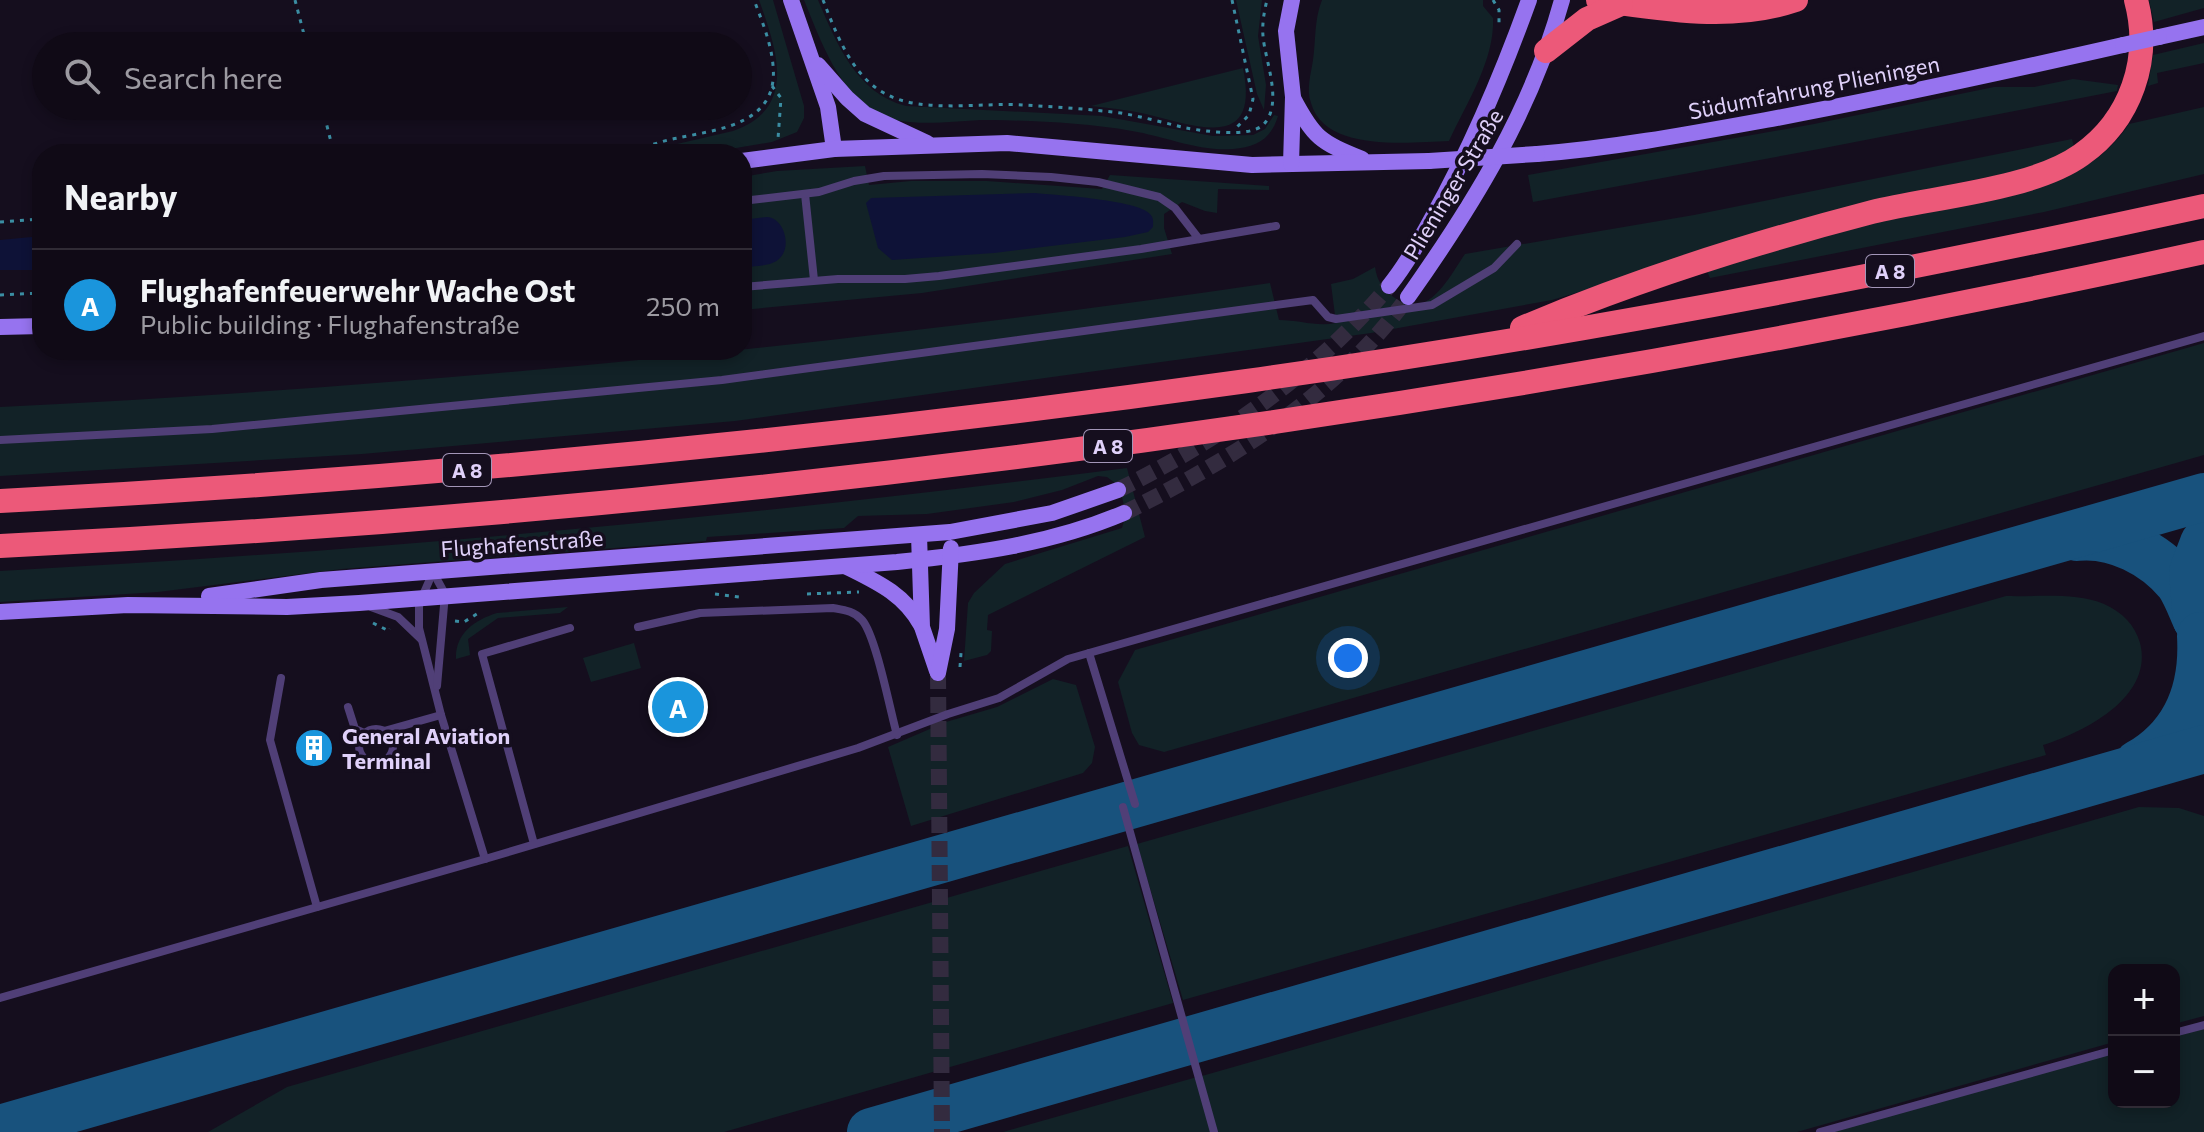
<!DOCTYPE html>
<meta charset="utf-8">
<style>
:root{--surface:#100a16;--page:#1e1823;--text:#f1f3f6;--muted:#9c9aa1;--line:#302b35;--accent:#1a95dc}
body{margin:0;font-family:Commissioner,sans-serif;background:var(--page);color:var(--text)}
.controls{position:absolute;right:24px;bottom:24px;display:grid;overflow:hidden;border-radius:16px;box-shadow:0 4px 12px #0003}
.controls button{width:72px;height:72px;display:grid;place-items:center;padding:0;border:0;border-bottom:2px solid var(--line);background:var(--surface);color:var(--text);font:40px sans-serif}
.you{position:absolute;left:1348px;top:658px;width:28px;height:28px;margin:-20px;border:6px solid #fff;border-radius:50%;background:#1a73e8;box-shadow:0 0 0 12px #1a73e833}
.badge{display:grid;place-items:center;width:52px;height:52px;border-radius:50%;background:var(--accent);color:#fff;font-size:26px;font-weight:700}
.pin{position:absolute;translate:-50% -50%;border:4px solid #fff;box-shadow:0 2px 8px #0006}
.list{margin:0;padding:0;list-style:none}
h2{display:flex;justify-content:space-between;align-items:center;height:104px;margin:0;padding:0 32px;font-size:34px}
h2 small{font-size:26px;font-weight:400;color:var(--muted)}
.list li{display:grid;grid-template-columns:52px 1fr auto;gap:24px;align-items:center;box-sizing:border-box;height:112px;padding:0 32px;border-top:2px solid var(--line)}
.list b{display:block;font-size:30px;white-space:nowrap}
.list p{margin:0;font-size:26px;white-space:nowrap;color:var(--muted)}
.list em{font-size:26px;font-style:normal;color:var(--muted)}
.icon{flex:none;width:44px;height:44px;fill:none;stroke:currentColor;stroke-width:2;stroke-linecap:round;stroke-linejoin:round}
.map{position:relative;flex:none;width:2204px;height:1132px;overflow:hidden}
.search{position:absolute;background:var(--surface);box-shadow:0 4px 12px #0003;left:32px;top:32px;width:720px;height:88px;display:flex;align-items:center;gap:20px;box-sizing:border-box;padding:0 28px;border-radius:44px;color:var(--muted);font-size:30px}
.panel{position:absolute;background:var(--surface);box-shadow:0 4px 12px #0003;left:32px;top:144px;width:720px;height:216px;border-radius:32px}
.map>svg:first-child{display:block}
</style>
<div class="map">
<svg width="2204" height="1132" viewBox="0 0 2204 1132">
<rect width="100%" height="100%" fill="#150e1e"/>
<!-- green -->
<g fill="#122227">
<path d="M 759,0 L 773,0 L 804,106 L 804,118 L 797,132 L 772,142 L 701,154 L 634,154 L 733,131 C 799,108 776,48 759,0 Z"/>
<path d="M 804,0 L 818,0 C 837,44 856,93 906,106 L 1102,116 L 1213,136 L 1253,135 L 1265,129 L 1274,115 L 1278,116 C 1271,140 1255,147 1233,149 C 1201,152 1163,136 1132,131 C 1087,123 1038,121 993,120 C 957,119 910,130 879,114 C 839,94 820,39 804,0 Z"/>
<path d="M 1236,0 L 1262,0 L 1258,36 L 1266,85 L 1264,110 L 1257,94 Z"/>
<path d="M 1322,0 L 1483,0 L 1483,6 L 1493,18 C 1495,60 1466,104 1449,141 C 1410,142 1325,153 1311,103 C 1306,89 1311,74 1313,60 C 1316,40 1314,20 1322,0 Z"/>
<path d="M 2149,0 L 2204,0 L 2204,8 L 2154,22 Z"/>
<path d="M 2204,43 L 2204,63 L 2157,73 L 2158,83 L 2148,86 L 2153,55 Z"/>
<path d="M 1243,68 C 1260,151 1199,127 1146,114 C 1128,110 1109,108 1091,106 Z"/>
<path d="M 2073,79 L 2118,85 L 2117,91 L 1819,149 L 1533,202 L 1528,175 L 1814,124 L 1994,87 L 2034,87 Z"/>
<path d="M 2204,107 L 2204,174 L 2044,212 L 1710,278 L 1706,269 C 1748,256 1791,240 1834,230 C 1883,218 1934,211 1983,201 C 2041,188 2094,176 2129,124 Z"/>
<path d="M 2072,139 L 2074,147 L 2045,163 L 2008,173 L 1914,192 L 1552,300 L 1371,333 L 735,421 L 362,454 L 0,476 L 0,407 C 425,386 849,345 1270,283 L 1279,320 C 1299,320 1317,327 1336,323 L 1331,284 L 1353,279 L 1375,267 C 1377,281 1383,290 1395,298 C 1428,322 1449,277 1465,254 L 1694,215 Z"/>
<path d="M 865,166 L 869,185 L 911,181 L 987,181 L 1102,189 L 1110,175 L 1269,186 L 1269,190 L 1218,189 L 1217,213 L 1205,211 L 1182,202 L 1164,214 L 1164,228 L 1172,254 L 922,293 L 742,310 L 742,177 L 777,171 Z"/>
<path d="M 2204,343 L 2204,455 L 1164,752 L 1139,745 L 1132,733 L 1118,682 L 1135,650 Z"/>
<path d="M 1127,468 L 1145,537 L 988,615 L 987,630 L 992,631 L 991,651 L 987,655 L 964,661 L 968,603 L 974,593 L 1005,564 L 1122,528 L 1126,514 L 1121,493 L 1115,483 L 1107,477 L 1098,476 L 1062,490 L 1014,502 L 927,514 L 858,516 L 844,528 L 707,537 L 706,541 L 342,569 L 158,592 L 0,602 L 0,571 C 377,551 752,516 1127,468 Z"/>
<path d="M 2006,596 C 2037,597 2075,592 2104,604 C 2122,612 2135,625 2140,643 C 2154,697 2084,732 2043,745 L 2046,755 L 1183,1000 L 1137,844 Z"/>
<path d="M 568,607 L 560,613 L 498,618 L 468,639 L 470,655 L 456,659 C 455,634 474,620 497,613 Z"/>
<path d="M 634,643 L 641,668 L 591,682 L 583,658 Z"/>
<path d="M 1053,679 L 1076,685 L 1095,747 L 1092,763 L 1083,773 L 911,826 L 888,747 L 946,722 L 997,707 Z"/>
<path d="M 2139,807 L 2179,808 L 2204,816 L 2204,1016 L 2174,1024 L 2174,970 L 2114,970 L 2114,1042 L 1797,1132 L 1217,1132 L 1202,1076 Z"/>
<path d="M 1128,846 L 1173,1003 L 724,1132 L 208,1132 L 287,1087 Z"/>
<path d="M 2204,1027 L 2204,1132 L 1832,1132 L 2114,1052 L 2114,1102 L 2174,1102 L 2174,1035 Z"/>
<path d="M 1197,1077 L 1212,1132 L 1003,1132 Z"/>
</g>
<!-- water -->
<g fill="#0e1237">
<path d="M 1035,193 C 1056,195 1138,200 1150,214 C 1154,218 1153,222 1153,227 L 1148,232 L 1125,237 L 994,253 L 892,260 L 878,248 L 866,203 L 871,198 Z"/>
<path d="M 767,217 C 784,218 792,246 780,258 C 772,267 753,266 742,267 L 742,220 Z"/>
<path d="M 42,236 L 42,270 L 0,270 L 0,240 Z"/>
</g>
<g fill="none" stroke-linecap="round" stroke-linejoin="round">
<!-- taxiway -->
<g stroke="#18527d" stroke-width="48">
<path d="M 2077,537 C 2115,533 2155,554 2179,583 C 2186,593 2191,607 2196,618"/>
<path d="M 2197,620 L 2193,572 L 2204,543"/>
<path d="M 2138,764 C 2186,737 2204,690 2201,636"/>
<path d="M 0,1129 L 2204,497"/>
<path d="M 871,1132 L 2204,749"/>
</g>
<!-- secondary-tunnel -->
<g stroke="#332b3f" stroke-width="16" stroke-dasharray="16 8" stroke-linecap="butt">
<path d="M 1118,490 C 1221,439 1315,374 1389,286"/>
<path d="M 1124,513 C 1233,459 1335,396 1408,297"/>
<path d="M 938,673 L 942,1132"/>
</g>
<!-- path -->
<g stroke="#3b8ea3" stroke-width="3" stroke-dasharray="4 6" stroke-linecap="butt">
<path d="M 295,0 L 307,46"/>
<path d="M 823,0 C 836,33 852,77 886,94 C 922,114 983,102 1024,105 C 1056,107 1089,109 1121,113 C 1143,117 1165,123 1186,128 C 1204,131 1249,138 1263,125 C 1284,104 1265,61 1263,36 C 1262,24 1264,12 1267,0"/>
<path d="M 1232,0 L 1253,99 L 1249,115 L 1234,130"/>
<path d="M 1493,0 L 1499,10 L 1499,28"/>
<path d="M 772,86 L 781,98 L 778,139"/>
<path d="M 322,106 L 334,154"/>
<path d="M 625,154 C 643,148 660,141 678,138 C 720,129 779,124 773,65 C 771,43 762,21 754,0"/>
<path d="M 0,222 L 42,219"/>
<path d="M 0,295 L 42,293"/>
<path d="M 715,594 L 739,597"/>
<path d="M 807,594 L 859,592"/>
<path d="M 455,621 L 464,622 L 480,612"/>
<path d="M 373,623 L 389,631 L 390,629"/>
<path d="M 960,667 L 961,653"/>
</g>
<!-- lane -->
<g stroke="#503f77" stroke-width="8">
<path d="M 805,194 L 814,280"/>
<path d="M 742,201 L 819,192 L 854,181 L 884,176 L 982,174 L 1051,177 L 1098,182 L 1159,197 L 1175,208 L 1199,239"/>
<path d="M 742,287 L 838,279 L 905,279 L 939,276 L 1141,249 L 1276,226"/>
<path d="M 0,440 L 212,429 L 722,380 L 1313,300 L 1328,317 L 1336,319 L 1432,305 L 1494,268 L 1517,244"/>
<path d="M 433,572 L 419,604 L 419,628 L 441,715 L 485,859"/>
<path d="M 433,572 L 445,594 L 437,686"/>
<path d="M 371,607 L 398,617 L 421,639"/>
<path d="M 638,627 L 700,613 L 833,608 C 844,610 854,611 862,620 C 876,636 890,710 897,735"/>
<path d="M 1089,653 L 1135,804"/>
<path d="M 281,678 L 270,740 L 317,907"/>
<path d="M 348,707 L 355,729 L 364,733"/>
<circle cx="376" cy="746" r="17"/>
<path d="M 384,731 L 441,715"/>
<path d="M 1123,807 L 1214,1132"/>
<path d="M 534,844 L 482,654 L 570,628"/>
<path d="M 0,998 L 485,859 L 858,748 L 948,714 L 999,698 L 1068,659 L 1089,653 L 2204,336"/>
<path d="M 2174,1033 L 2204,1025"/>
<path d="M 1820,1132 L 2114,1050"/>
</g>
<!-- secondary -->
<g stroke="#9673ef" stroke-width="16">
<path d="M 791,0 L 828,107 L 834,149"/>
<path d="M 2159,37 L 2204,27"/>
<path d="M 818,65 L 847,98 L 865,114 L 927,143"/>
<path d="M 1293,98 C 1314,138 1320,142 1362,159"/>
<path d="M 1537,154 C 1614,148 1689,134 1766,120 C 1885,98 2004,72 2123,45"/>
<path d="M 742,161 L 834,149 L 1007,143 L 1252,165 L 1429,161"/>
<path d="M 1291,164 L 1293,97 L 1286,31 L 1292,0"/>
<path d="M 1389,286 C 1406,265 1419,242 1432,218 C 1471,148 1502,75 1529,0"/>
<path d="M 1408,297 C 1473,205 1532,110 1562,0"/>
<path d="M 0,327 L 42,326"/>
<path d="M 919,535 L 922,627 L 937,671"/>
<path d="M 847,567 C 877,582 904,594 921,625"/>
<path d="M 209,596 L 321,580 L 950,532 L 1052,513 L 1118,490"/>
<path d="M 0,612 L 128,605 L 287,607 L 359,603 L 897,562 C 975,554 1051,544 1124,513"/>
<path d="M 938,673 L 947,629 L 951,548"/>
</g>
<!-- highway -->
<g stroke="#ec5979" stroke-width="24">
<path d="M 1598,0 C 1664,9 1731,22 1796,0"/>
<path d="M 1546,51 L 1587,19 L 1621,4"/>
<path d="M 1522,328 C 1635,280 1753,243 1872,212 C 1933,197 2032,190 2081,155 C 2131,120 2152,59 2136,0"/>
<path d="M 0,501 C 417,479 833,439 1247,381 C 1568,336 1887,275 2204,206"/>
<path d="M 0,546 C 742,510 1479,411 2204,252"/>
</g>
<!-- secondary-bridge -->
<g stroke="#9673ef" stroke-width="16">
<path d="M 2123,45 L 2159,37"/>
<path d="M 1429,161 L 1537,154"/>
</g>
</g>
<!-- icons -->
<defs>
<symbol id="building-disc" viewBox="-11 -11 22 22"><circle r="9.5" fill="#1a95dc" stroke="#150e1e"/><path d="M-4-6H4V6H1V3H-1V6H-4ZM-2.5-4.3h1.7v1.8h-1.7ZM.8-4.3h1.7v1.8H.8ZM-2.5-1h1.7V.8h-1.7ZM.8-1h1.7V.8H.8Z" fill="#fff"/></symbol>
</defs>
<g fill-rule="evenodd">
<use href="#building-disc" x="292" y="726" width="44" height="44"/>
</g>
<g text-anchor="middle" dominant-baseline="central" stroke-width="7" stroke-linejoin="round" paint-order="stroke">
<!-- shield labels -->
<g fill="#150e1e" stroke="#a396b8" stroke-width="2">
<rect x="1866" y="255" width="48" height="32" rx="6"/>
<rect x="1084" y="430" width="48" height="32" rx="6"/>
<rect x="443" y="454" width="48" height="32" rx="6"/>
</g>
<g font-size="20" font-weight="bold" fill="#e0d1fa">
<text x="1890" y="271">A 8</text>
<text x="1108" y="446">A 8</text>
<text x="467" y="470">A 8</text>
</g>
<!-- street labels -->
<g font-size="22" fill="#e0d1fa" stroke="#150e1e">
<text transform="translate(1814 87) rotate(-11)">Südumfahrung Plieningen</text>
<text transform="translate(1453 184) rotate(-59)">Plieninger Straße</text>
<text transform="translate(522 543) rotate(-4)">Flughafenstraße</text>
</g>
<!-- poi labels -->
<g font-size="22" font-weight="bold" fill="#e0d1fa" stroke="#150e1e" text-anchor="start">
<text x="342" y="735">General Aviation<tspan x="342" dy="25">Terminal</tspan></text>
</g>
</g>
</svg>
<div class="controls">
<button>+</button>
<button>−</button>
</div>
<div class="you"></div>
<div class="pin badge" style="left:678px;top:707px">A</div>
<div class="search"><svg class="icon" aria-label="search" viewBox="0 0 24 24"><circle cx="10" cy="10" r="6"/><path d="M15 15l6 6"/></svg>Search here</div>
<section class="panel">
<h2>Nearby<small></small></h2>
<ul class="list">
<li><span class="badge">A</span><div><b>Flughafenfeuerwehr Wache Ost</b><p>Public building · Flughafenstraße</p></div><em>250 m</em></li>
</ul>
</section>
</div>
